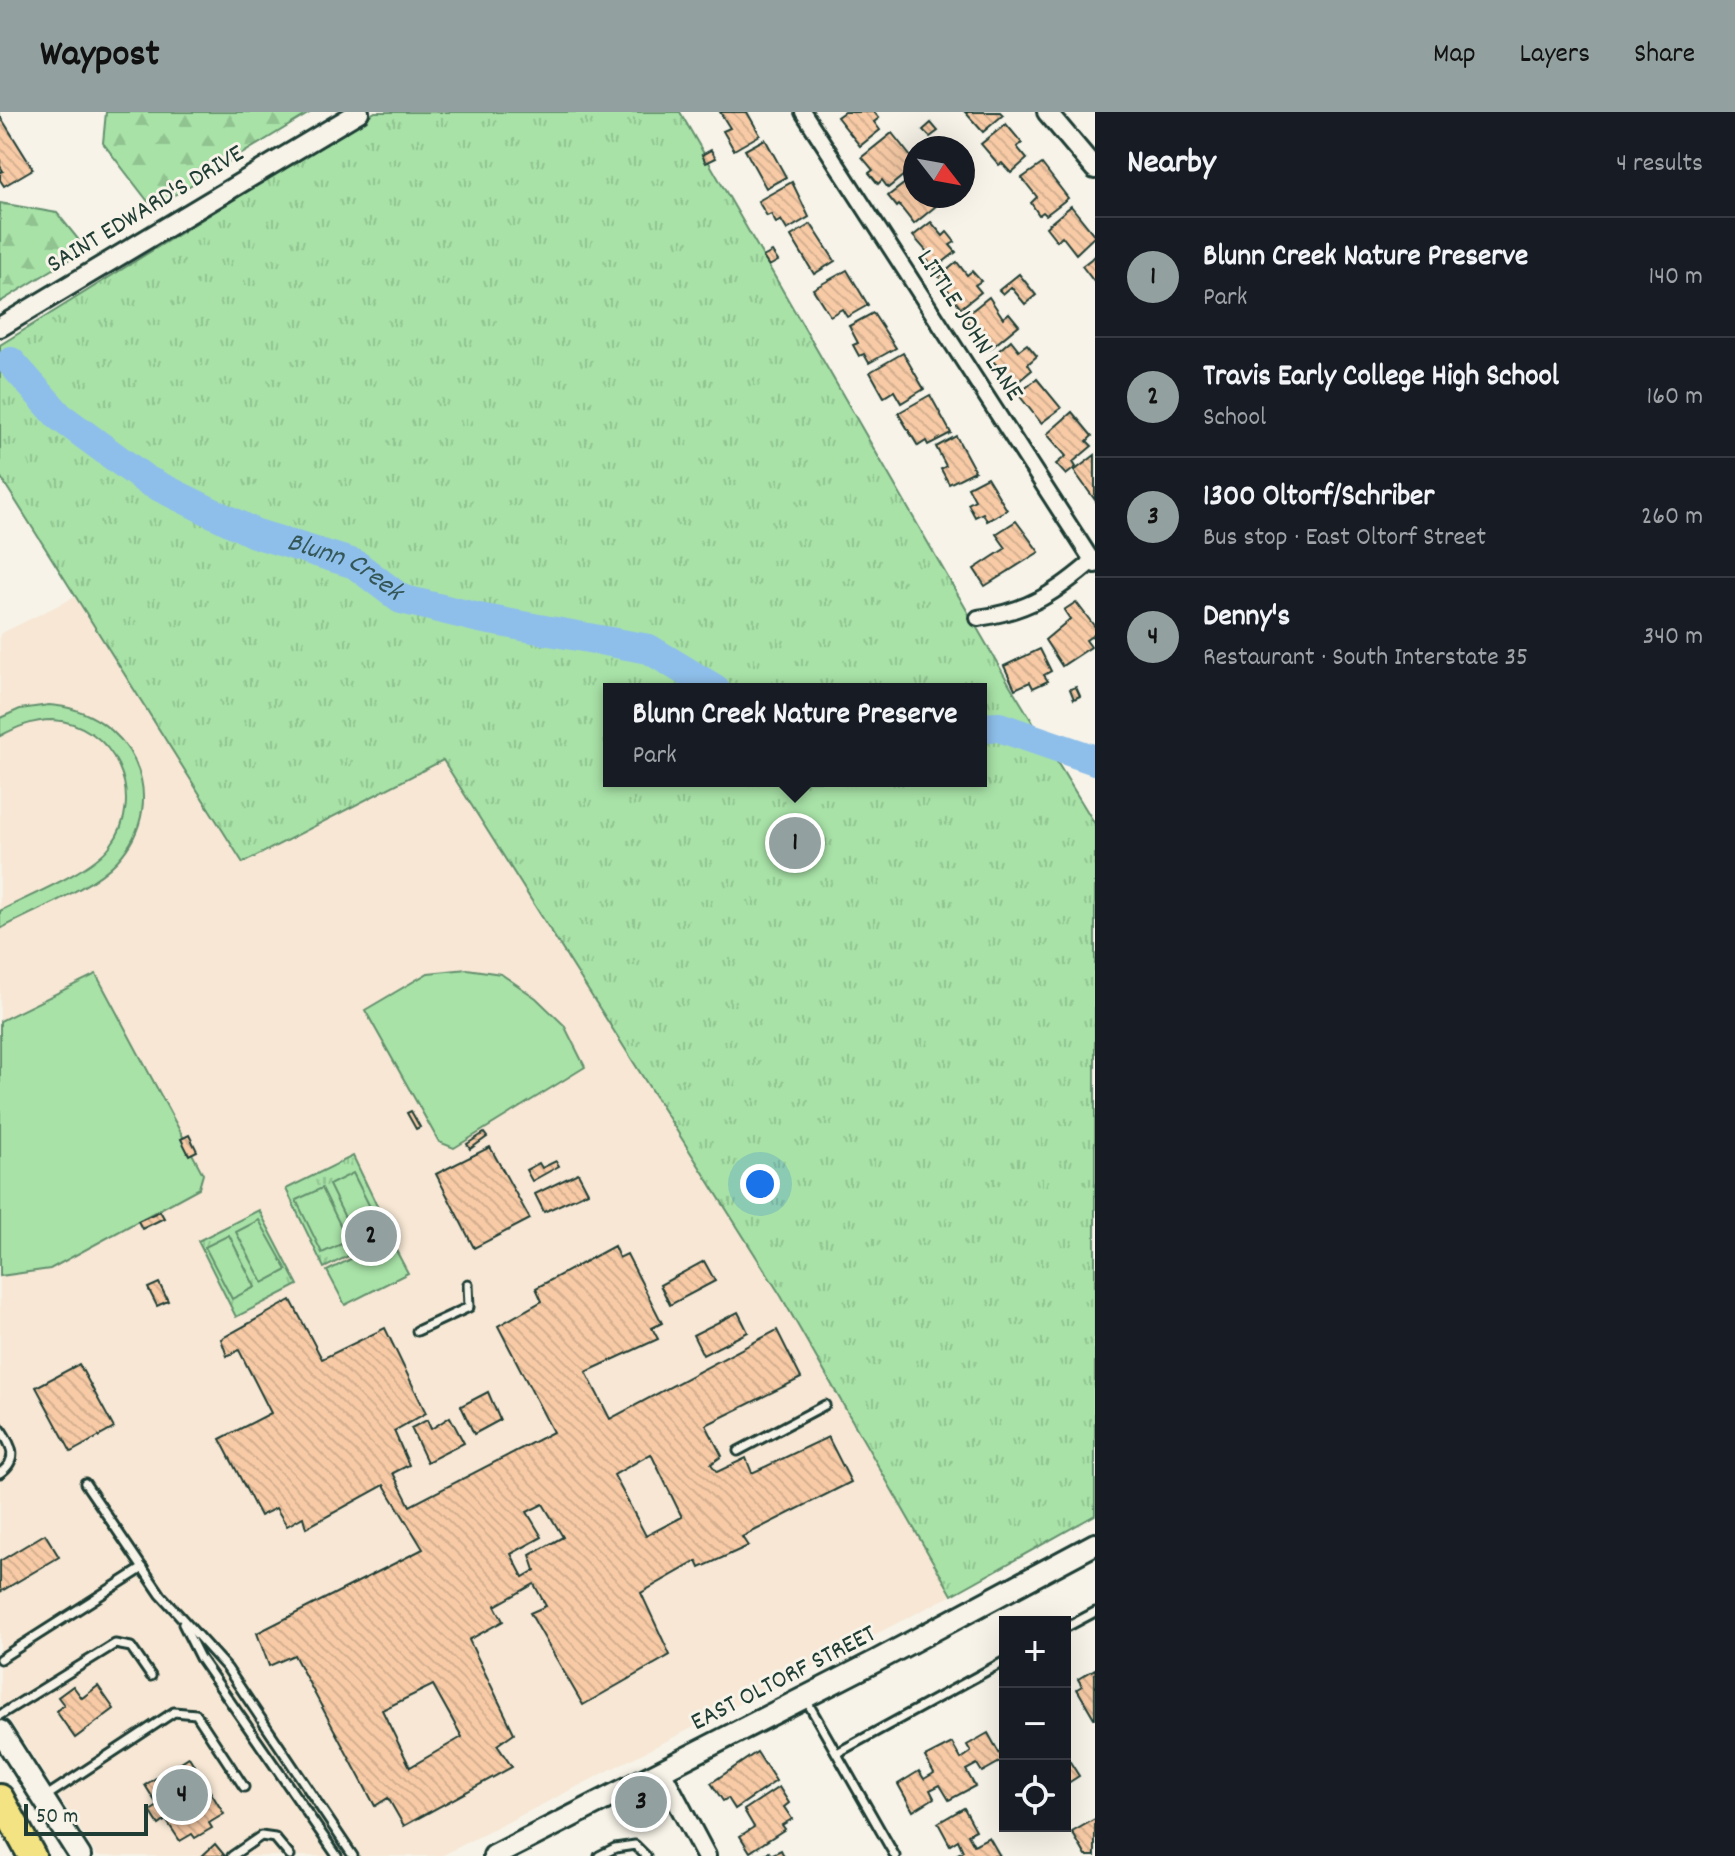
<!DOCTYPE html>
<meta charset="utf-8">
<style>
:root{--surface:#171b24;--page:#20242c;--text:#f1f3f6;--muted:#9ea1a6;--line:#363941;--accent:#92a19f}
body{margin:0;font-family:Dekko,sans-serif;background:var(--page);color:var(--text)}
.controls{position:absolute;right:24px;bottom:24px;display:grid;overflow:hidden;border-radius:0px;box-shadow:0 8px 32px #0002}
.controls button{width:72px;height:72px;display:grid;place-items:center;padding:0;border:0;border-bottom:2px solid var(--line);background:var(--surface);color:var(--text);font:40px sans-serif}
.compass{position:absolute;left:903px;top:24px;width:72px;height:72px;border-radius:50%;background:var(--surface);box-shadow:0 8px 32px #0002;rotate:121deg}
.scale{position:absolute;left:24px;bottom:20px;width:124px;box-sizing:border-box;padding-left:8px;border:4px solid #1f3d34;border-top:0;font-size:22px;line-height:28px;white-space:nowrap;color:#1f3d34;-webkit-text-stroke:6px #f7f3e8;paint-order:stroke}
.you{position:absolute;left:760px;top:1072px;width:28px;height:28px;margin:-20px;border:6px solid #fff;border-radius:50%;background:#1a73e8;box-shadow:0 0 0 12px #1a73e833}
.badge{display:grid;place-items:center;width:52px;height:52px;border-radius:50%;background:var(--accent);color:#111;font-size:26px;font-weight:700}
.pin{position:absolute;translate:-50% -50%;border:4px solid #fff;box-shadow:0 2px 8px #0006}
.popup{position:absolute;left:603px;top:571px;width:384px;height:104px;box-sizing:border-box;display:grid;place-content:center;border-radius:0px;background:var(--surface);filter:drop-shadow(0 2px 6px #0005);font-size:26px;white-space:nowrap;color:var(--muted)}
.popup b{font-size:30px;color:var(--text)}
.popup::after{content:'';position:absolute;left:50%;top:100%;margin-left:-16px;border:16px solid transparent;border-top-color:var(--surface)}
.list{margin:0;padding:0;list-style:none}
h2{display:flex;justify-content:space-between;align-items:center;height:104px;margin:0;padding:0 32px;font-size:34px}
h2 small{font-size:26px;font-weight:400;color:var(--muted)}
.list li{display:grid;grid-template-columns:52px 1fr auto;gap:24px;align-items:center;box-sizing:border-box;height:120px;padding:0 32px;border-top:2px solid var(--line)}
.list b{display:block;font-size:30px;white-space:nowrap}
.list p{margin:0;font-size:26px;white-space:nowrap;color:var(--muted)}
.list em{font-size:26px;font-style:normal;color:var(--muted)}
.icon{flex:none;width:44px;height:44px;fill:none;stroke:currentColor;stroke-width:2;stroke-linecap:round;stroke-linejoin:round}
.map{position:relative;flex:none;width:1095px;height:1744px;overflow:hidden}
header{display:flex;align-items:center;gap:48px;box-sizing:border-box;height:112px;padding:0 40px;background:var(--accent);color:#111}
header strong{font-size:38px}
nav{display:flex;gap:44px;margin-inline-start:auto;font-size:28px}
main{display:flex}
aside{flex:1;background:var(--surface)}
.map>svg:first-child{display:block}
</style>
<header>
<strong>Waypost</strong>
<nav><a>Map</a><a>Layers</a><a>Share</a></nav>
</header>
<main>
<div class="map">
<svg width="1095" height="1744" viewBox="0 0 1095 1744">
<defs>
<pattern id="forest-firs" width="22" height="20" patternUnits="userSpaceOnUse" patternTransform="scale(2)"><rect width="22" height="20" fill="#a8e2a7"/><path d="M5 1l3.5 6h-7zM16 11l3.5 6h-7z" fill="#90c390"/></pattern>
<pattern id="park-tufts" width="24" height="20" patternUnits="userSpaceOnUse" patternTransform="scale(2)"><rect width="24" height="20" fill="#a8e2a7"/><path d="M3 7l-1-3M5 7V3M7 7l1-3M15 17l-1-3M17 17v-4M19 17l1-3" fill="none" stroke="#90c390"/></pattern>
<pattern id="building-back-hatch" width="6" height="6" patternUnits="userSpaceOnUse" patternTransform="scale(2)"><rect width="6" height="6" fill="#f8cba6"/><path d="M-1 5l2 2M0 0l6 6M5-1l2 2" fill="none" stroke="#d4af90"/></pattern>
</defs>
<rect width="100%" height="100%" fill="#f7f3e8"/>
<filter id="ink" filterUnits="userSpaceOnUse"><feTurbulence type="fractalNoise" baseFrequency=".0125" numOctaves="2"/><feDisplacementMap in="SourceGraphic" scale="16" xChannelSelector="R" yChannelSelector="G"/><feConvolveMatrix kernelMatrix="1 2 1 2 8 2 1 2 1" color-interpolation-filters="sRGB"/></filter>
<g filter="url(#ink)">
<!-- built -->
<path fill="#f7e7d4" d="M 75,485 L 243,751 L 443,648 L 781,1184 L 952,1483 L 441,1744 L 97,1744 L 0,1593 L 0,522 Z"/>
<!-- forest -->
<g fill="url(#forest-firs)" stroke="#64906e" stroke-width="2">
<path d="M 106,0 L 311,0 L 153,96 L 103,31 Z"/>
<path d="M 0,91 L 57,101 L 86,137 L 0,190 Z"/>
</g>
<!-- park -->
<g fill="url(#park-tufts)" stroke="#64906e" stroke-width="2" fill-rule="evenodd">
<path d="M 375,0 L 680,0 L 1011,575 L 1095,712 L 1095,1403 L 952,1483 L 781,1184 L 443,648 L 243,751 L 0,364 L 0,233 ZM 609,577 L 981,577 L 981,669 L 609,669 Z"/>
<path d="M 353,1044 L 391,1123 L 324,1156 L 286,1077 Z"/>
<path d="M 259,1098 L 298,1173 L 236,1205 L 198,1129 Z"/>
</g>
<!-- garden -->
<g fill="#a8e2a7" stroke="#64906e" stroke-width="2">
<path d="M 49,593 C 129,598 175,686 117,749 C 92,776 34,799 0,817 L 0,799 C 30,783 90,760 110,734 C 148,685 114,611 52,608 C 33,608 17,615 0,624 L 0,606 L 20,597 Z"/>
<path d="M 467,857 L 501,862 L 536,886 L 564,913 L 585,955 L 454,1036 L 439,1030 L 365,898 L 428,861 Z"/>
<path d="M 96,862 L 203,1062 L 199,1076 L 50,1157 L 0,1164 L 0,909 Z"/>
<path d="M 353,1061 L 379,1113 L 355,1126 L 329,1073 Z"/>
<path d="M 322,1076 L 348,1129 L 322,1141 L 296,1088 Z"/>
<path d="M 259,1108 L 287,1158 L 263,1171 L 236,1120 Z"/>
<path d="M 229,1123 L 255,1175 L 232,1187 L 205,1135 Z"/>
<path d="M 390,1127 L 408,1161 L 345,1193 L 327,1159 Z"/>
</g>
<g fill="none" stroke-linecap="round" stroke-linejoin="round">
<!-- river -->
<g stroke="#8ebfea" stroke-width="30">
<path id="s1" d="M 11,250 L 59,304 L 146,368 L 254,421 L 355,452 L 401,487 L 479,506 L 649,537 L 715,577"/>
<path d="M 981,616 L 999,615 L 1095,648"/>
</g>
</g>
<!-- building -->
<g fill="url(#building-back-hatch)" stroke="#1f3d34" stroke-width="2" fill-rule="evenodd">
<path d="M 720,0 L 747,0 L 760,23 L 734,38 L 723,19 L 730,16 Z"/>
<path d="M 844,0 L 874,0 L 879,6 L 874,10 L 880,18 L 860,34 L 837,5 Z"/>
<path d="M 965,0 L 1000,0 L 1003,3 L 983,20 Z"/>
<path d="M 0,4 L 33,57 L 4,74 L 0,68 L 0,60 L 3,59 L 0,54 Z"/>
<path d="M 931,11 L 938,19 L 930,25 L 923,18 Z"/>
<path d="M 1006,12 L 1022,31 L 1017,35 L 1027,47 L 1011,61 L 1002,51 L 999,53 L 981,32 Z"/>
<path d="M 892,21 L 915,50 L 915,54 L 888,76 L 882,68 L 878,72 L 869,61 L 873,58 L 862,45 Z"/>
<path d="M 765,27 L 786,65 L 766,76 L 745,38 Z"/>
<path d="M 711,38 L 716,46 L 706,51 L 702,43 Z"/>
<path d="M 1042,52 L 1068,86 L 1046,103 L 1043,100 L 1039,103 L 1031,91 L 1037,85 L 1022,66 Z"/>
<path d="M 913,65 L 915,68 L 915,84 L 937,86 L 932,90 L 936,94 L 914,112 L 899,93 L 897,95 L 888,84 Z"/>
<path d="M 792,70 L 809,105 L 787,118 L 781,108 L 776,111 L 771,102 L 767,104 L 758,89 Z"/>
<path d="M 1071,94 L 1095,124 L 1076,142 L 1062,124 L 1057,129 L 1046,115 Z"/>
<path d="M 931,110 L 943,124 L 947,120 L 955,130 L 950,133 L 956,140 L 934,157 L 924,144 L 928,141 L 913,124 Z"/>
<path d="M 811,112 L 835,149 L 814,162 L 791,124 Z"/>
<path d="M 772,140 L 778,149 L 769,154 L 763,145 Z"/>
<path d="M 1095,144 L 1095,171 L 1082,154 Z"/>
<path d="M 957,150 L 967,163 L 972,159 L 981,169 L 975,173 L 981,180 L 961,196 L 939,165 Z"/>
<path d="M 847,158 L 868,193 L 847,205 L 842,197 L 830,204 L 813,177 Z"/>
<path d="M 1019,162 L 1036,183 L 1025,192 L 1011,175 L 1003,182 L 999,178 Z"/>
<path d="M 989,185 L 1003,206 L 1009,201 L 1019,213 L 990,237 L 964,205 Z"/>
<path d="M 873,201 L 896,236 L 869,251 L 864,242 L 859,244 L 853,233 L 858,231 L 849,214 Z"/>
<path d="M 1011,228 L 1019,238 L 1027,232 L 1037,244 L 1028,252 L 1032,258 L 1014,273 L 990,246 Z"/>
<path d="M 903,241 L 924,277 L 901,291 L 894,279 L 884,285 L 870,260 Z"/>
<path d="M 1037,267 L 1061,296 L 1041,311 L 1018,282 Z"/>
<path d="M 930,283 L 951,321 L 928,333 L 926,329 L 918,334 L 898,301 Z"/>
<path d="M 1072,300 L 1092,324 L 1087,329 L 1092,334 L 1073,350 L 1076,355 L 1066,363 L 1056,352 L 1066,344 L 1047,322 Z"/>
<path d="M 956,324 L 975,359 L 949,372 L 941,357 L 946,354 L 936,335 Z"/>
<path d="M 1095,343 L 1095,388 L 1074,359 Z"/>
<path d="M 987,365 L 1007,398 L 987,409 L 983,401 L 975,405 L 968,392 L 975,388 L 968,375 Z"/>
<path d="M 1016,409 L 1039,440 L 985,474 L 974,457 L 1006,436 L 996,422 Z"/>
<path d="M 1076,490 L 1095,515 L 1095,522 L 1086,528 L 1091,535 L 1062,554 L 1045,528 L 1070,507 L 1064,498 Z"/>
<path d="M 1040,537 L 1051,559 L 1044,563 L 1048,569 L 1033,576 L 1030,570 L 1015,577 L 1004,554 Z"/>
<path d="M 1076,575 L 1080,584 L 1074,587 L 1070,577 Z"/>
<path d="M 411,999 L 420,1015 L 416,1017 L 407,1001 Z"/>
<path d="M 484,1021 L 487,1025 L 470,1037 L 467,1032 Z"/>
<path d="M 189,1023 L 197,1039 L 189,1043 L 181,1027 Z"/>
<path d="M 490,1035 L 530,1107 L 474,1136 L 436,1062 Z"/>
<path d="M 556,1049 L 559,1054 L 532,1069 L 526,1058 L 539,1051 L 542,1056 Z"/>
<path d="M 578,1061 L 588,1080 L 544,1100 L 535,1082 Z"/>
<path d="M 160,1099 L 164,1106 L 142,1117 L 138,1109 Z"/>
<path d="M 614,1134 L 619,1146 L 627,1142 L 662,1211 L 652,1216 L 658,1227 L 586,1260 L 610,1307 L 777,1218 L 801,1266 L 706,1313 L 722,1344 L 711,1352 L 717,1360 L 746,1346 L 752,1361 L 828,1325 L 851,1370 L 742,1425 L 748,1434 L 700,1456 L 697,1449 L 641,1481 L 670,1543 L 583,1593 L 530,1501 L 546,1494 L 534,1472 L 495,1494 L 503,1509 L 469,1528 L 514,1621 L 497,1633 L 512,1655 L 404,1714 L 388,1686 L 375,1694 L 294,1543 L 269,1554 L 257,1521 L 423,1437 L 384,1373 L 306,1416 L 303,1405 L 287,1414 L 276,1396 L 260,1404 L 220,1327 L 271,1301 L 239,1238 L 227,1244 L 221,1227 L 291,1188 L 322,1247 L 385,1216 L 426,1301 L 394,1319 L 409,1353 L 393,1361 L 410,1394 L 553,1320 L 498,1214 L 542,1189 L 536,1176 ZM 651,1342 L 682,1405 L 646,1424 L 614,1363 ZM 543,1392 L 563,1425 L 530,1443 L 535,1458 L 523,1465 L 511,1442 L 542,1425 L 527,1400 ZM 433,1573 L 462,1625 L 410,1655 L 382,1598 Z"/>
<path d="M 704,1149 L 715,1169 L 670,1193 L 660,1173 Z"/>
<path d="M 159,1171 L 168,1189 L 157,1194 L 148,1176 Z"/>
<path d="M 738,1200 L 748,1220 L 703,1243 L 693,1223 Z"/>
<path d="M 79,1252 L 114,1316 L 71,1340 L 36,1275 Z"/>
<path d="M 488,1280 L 500,1308 L 474,1322 L 461,1294 Z"/>
<path d="M 450,1305 L 464,1331 L 427,1350 L 411,1316 L 427,1308 L 431,1317 Z"/>
<path d="M 45,1422 L 59,1445 L 0,1480 L 0,1449 Z"/>
<path d="M 1095,1557 L 1095,1606 L 1094,1606 L 1077,1577 L 1082,1574 L 1078,1567 Z"/>
<path d="M 73,1574 L 82,1586 L 98,1574 L 114,1597 L 75,1626 L 56,1599 L 64,1593 L 58,1585 Z"/>
<path d="M 988,1621 L 1003,1648 L 982,1660 L 977,1652 L 966,1658 L 975,1674 L 949,1688 L 940,1673 L 930,1678 L 934,1686 L 913,1699 L 898,1672 L 919,1659 L 924,1667 L 934,1661 L 925,1645 L 952,1631 L 961,1647 L 971,1640 L 967,1633 Z"/>
<path d="M 757,1640 L 776,1669 L 735,1697 L 728,1686 L 723,1689 L 711,1671 Z"/>
<path d="M 1065,1642 L 1079,1664 L 1065,1673 Z"/>
<path d="M 189,1645 L 224,1702 L 209,1711 L 212,1716 L 195,1726 L 192,1722 L 180,1729 L 166,1708 L 159,1713 L 150,1699 L 158,1694 L 145,1673 Z"/>
<path d="M 779,1675 L 789,1691 L 784,1695 L 792,1707 L 782,1713 L 785,1717 L 750,1740 L 740,1724 L 754,1715 L 744,1698 Z"/>
<path d="M 964,1696 L 976,1718 L 968,1722 L 974,1733 L 989,1725 L 1000,1744 L 954,1744 L 963,1739 L 958,1728 L 950,1733 L 938,1711 Z"/>
<path d="M 1095,1707 L 1095,1744 L 1086,1744 L 1072,1720 Z"/>
<path d="M 215,1732 L 225,1744 L 202,1744 Z"/>
<path d="M 781,1738 L 784,1744 L 760,1744 L 769,1740 L 771,1743 Z"/>
</g>
<g fill="none" stroke-linecap="round" stroke-linejoin="round">
<defs>
<g id="service">
<path d="M 417,1219 L 469,1195 L 468,1172"/>
<path d="M 0,1316 C 11,1333 20,1347 0,1361"/>
<path d="M 738,1339 L 825,1293"/>
<path d="M 85,1371 L 161,1483 L 227,1556 L 353,1744"/>
<path d="M 183,1512 L 200,1546 L 337,1744"/>
<path d="M 1065,1516 L 1095,1500"/>
<path d="M 0,1547 L 143,1456"/>
<path d="M 805,1586 L 895,1744"/>
<path d="M 0,1603 L 115,1532 L 131,1535 L 151,1564"/>
<path d="M 837,1641 L 1005,1549"/>
<path d="M 45,1685 L 174,1600 L 196,1602 L 244,1675"/>
<path d="M 232,1744 L 261,1724 L 275,1726 L 290,1744"/>
<path d="M 599,1744 L 615,1736 L 635,1733 L 646,1744"/>
</g>
<g id="minor">
<path d="M 803,0 L 1095,453"/>
<path d="M 978,506 C 1029,499 1057,480 1095,447"/>
</g>
<g id="tertiary">
<path d="M 1047,0 L 1095,57"/>
<path d="M 0,215 L 359,0"/>
<path d="M 661,1659 L 706,1744"/>
</g>
<g id="secondary">
<path d="M 0,1619 L 80,1744"/>
<path d="M 494,1744 L 876,1549 L 1095,1432"/>
</g>
<path id="motorway" d="M 0,1686 L 32,1744"/>
</defs>
<!-- service casing -->
<use href="#service" stroke="#1f3d34" stroke-width="13"/>
<!-- minor casing -->
<use href="#minor" stroke="#1f3d34" stroke-width="20"/>
<!-- tertiary casing -->
<use href="#tertiary" stroke="#1f3d34" stroke-width="24"/>
<!-- secondary casing -->
<use href="#secondary" stroke="#1f3d34" stroke-width="26"/>
<!-- motorway casing -->
<use href="#motorway" stroke="#1f3d34" stroke-width="32"/>
<!-- service -->
<use href="#service" stroke="#f7f3e8" stroke-width="7"/>
<!-- minor -->
<use href="#minor" stroke="#f7f3e8" stroke-width="14"/>
<!-- tertiary -->
<use href="#tertiary" stroke="#f7f3e8" stroke-width="18"/>
<!-- secondary -->
<use href="#secondary" stroke="#f7f3e8" stroke-width="20"/>
<!-- motorway -->
<use href="#motorway" stroke="#f4e382" stroke-width="26"/>
</g>
</g>
<g text-anchor="middle" dominant-baseline="central" stroke-width="6" stroke-linejoin="round" paint-order="stroke">
<!-- street labels -->
<g font-size="26" fill="#1f3d34" stroke="#f7f3e8">
<text transform="translate(146 98) rotate(-31)">SAINT EDWARD'S DRIVE</text>
<text transform="translate(969 214) rotate(57)">LITTLE JOHN LANE</text>
<text transform="translate(784 1567) rotate(-27)">EAST OLTORF STREET</text>
</g>
<!-- water labels -->
<g font-size="28" font-style="italic" fill="#355758" stroke="#f7f3e8">
<text stroke="none"><textPath href="#s1" startOffset="398">Blunn Creek</textPath></text>
</g>
</g>
</svg>
<div class="controls">
<button>+</button>
<button>−</button>
<button><svg class="icon" aria-label="locate" viewBox="0 0 24 24"><circle cx="12" cy="12" r="6"/><path d="M12 2v4M12 18v4M2 12h4M18 12h4"/></svg></button>
</div>
<svg class="compass" viewBox="-18 -18 36 36"><path d="M0-13l5 13h-10z" fill="#e53935"/><path d="M0 13l5-13h-10z" fill="#9ea1a6"/></svg>
<div class="scale">50 m</div>
<div class="you"></div>
<div class="pin badge" style="left:795px;top:731px">1</div>
<div class="popup"><b>Blunn Creek Nature Preserve</b>Park</div>
<div class="pin badge" style="left:371px;top:1124px">2</div>
<div class="pin badge" style="left:641px;top:1690px">3</div>
<div class="pin badge" style="left:182px;top:1683px">4</div>
</div>
<aside>
<h2>Nearby<small>4 results</small></h2>
<ul class="list">
<li><span class="badge">1</span><div><b>Blunn Creek Nature Preserve</b><p>Park</p></div><em>140 m</em></li>
<li><span class="badge">2</span><div><b>Travis Early College High School</b><p>School</p></div><em>160 m</em></li>
<li><span class="badge">3</span><div><b>1300 Oltorf/Schriber</b><p>Bus stop · East Oltorf Street</p></div><em>260 m</em></li>
<li><span class="badge">4</span><div><b>Denny's</b><p>Restaurant · South Interstate 35</p></div><em>340 m</em></li>
</ul>
</aside>
</main>
